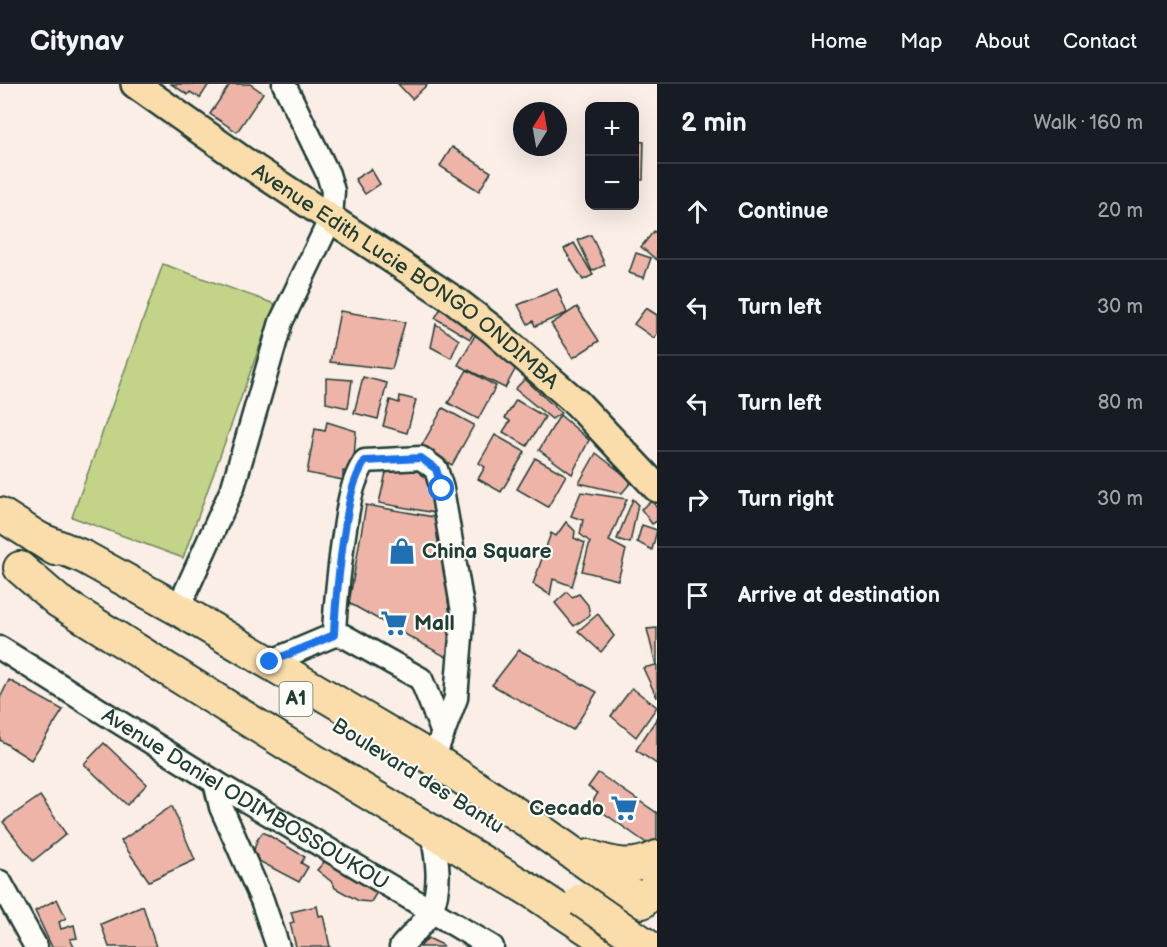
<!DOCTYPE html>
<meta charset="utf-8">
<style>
:root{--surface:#171b24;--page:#242831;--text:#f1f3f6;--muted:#9ea1a6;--line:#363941}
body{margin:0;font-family:"Balsamiq Sans",sans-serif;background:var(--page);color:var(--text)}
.controls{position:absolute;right:18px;top:18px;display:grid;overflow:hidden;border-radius:12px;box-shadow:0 6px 24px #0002}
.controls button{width:54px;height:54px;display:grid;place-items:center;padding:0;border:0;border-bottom:2px solid var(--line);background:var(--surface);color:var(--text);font:30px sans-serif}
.compass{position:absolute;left:513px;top:18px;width:54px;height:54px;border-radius:50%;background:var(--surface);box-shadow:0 6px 24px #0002;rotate:11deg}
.stop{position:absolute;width:18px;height:18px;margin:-14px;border:4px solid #1a73e8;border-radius:50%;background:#fff}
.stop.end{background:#1a73e8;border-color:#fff;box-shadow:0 2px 6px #0008}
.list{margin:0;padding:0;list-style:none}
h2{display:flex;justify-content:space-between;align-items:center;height:78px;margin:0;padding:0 24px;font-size:26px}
h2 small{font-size:20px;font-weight:400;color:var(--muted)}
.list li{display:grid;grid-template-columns:39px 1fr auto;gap:18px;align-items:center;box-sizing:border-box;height:96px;padding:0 24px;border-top:2px solid var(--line)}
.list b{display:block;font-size:22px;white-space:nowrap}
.list em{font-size:20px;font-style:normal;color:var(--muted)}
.icon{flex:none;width:33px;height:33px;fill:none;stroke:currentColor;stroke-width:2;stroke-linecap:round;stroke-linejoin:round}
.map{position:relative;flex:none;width:657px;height:863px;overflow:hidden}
header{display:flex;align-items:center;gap:36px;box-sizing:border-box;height:84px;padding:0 30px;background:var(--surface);border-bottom:2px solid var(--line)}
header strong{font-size:28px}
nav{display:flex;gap:33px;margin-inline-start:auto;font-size:21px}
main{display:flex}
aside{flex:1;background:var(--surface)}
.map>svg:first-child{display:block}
</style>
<header>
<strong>Citynav</strong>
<nav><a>Home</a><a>Map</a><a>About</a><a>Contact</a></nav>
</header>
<main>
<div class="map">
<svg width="657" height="863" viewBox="0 0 657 863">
<rect width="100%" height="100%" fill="#faeee7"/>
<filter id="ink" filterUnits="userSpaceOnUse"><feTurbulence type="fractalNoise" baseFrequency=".0167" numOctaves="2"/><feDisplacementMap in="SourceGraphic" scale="12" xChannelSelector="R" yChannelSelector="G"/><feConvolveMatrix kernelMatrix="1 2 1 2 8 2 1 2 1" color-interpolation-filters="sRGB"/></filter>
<g filter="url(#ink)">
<!-- green -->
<path fill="#c3d388" stroke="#71885e" stroke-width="1.5" d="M 163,180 L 275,220 L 183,474 L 72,433 Z"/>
<!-- building -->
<g fill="#eeb4a8" stroke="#1f3d34" stroke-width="1.5">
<path d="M 171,0 L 209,0 L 200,14 L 190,8 L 188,11 Z"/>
<path d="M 230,0 L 250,0 L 263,9 L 237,48 L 210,30 Z"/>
<path d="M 398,0 L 428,0 L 412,15 Z"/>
<path d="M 634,57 L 644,58 L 643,96 L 634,96 Z"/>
<path d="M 452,63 L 491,88 L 479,107 L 440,82 Z"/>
<path d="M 371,85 L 380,100 L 365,110 L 355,95 Z"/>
<path d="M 654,147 L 657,150 L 657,176 L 641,163 Z"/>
<path d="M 591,151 L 605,181 L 592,187 L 578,156 Z"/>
<path d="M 574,159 L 593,191 L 583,196 L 564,165 Z"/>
<path d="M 636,169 L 651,174 L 644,194 L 629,189 Z"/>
<path d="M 557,205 L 567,229 L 535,242 L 533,237 L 528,240 L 518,221 Z"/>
<path d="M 577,223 L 599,257 L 573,274 L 551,240 Z"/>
<path d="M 441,224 L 476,245 L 470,255 L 435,234 Z"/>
<path d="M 646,224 L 657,231 L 657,250 L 654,254 L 634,240 Z"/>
<path d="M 340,227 L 405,238 L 392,285 L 330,278 Z"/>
<path d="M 436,240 L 459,256 L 451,274 L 431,263 Z"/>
<path d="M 477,248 L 516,284 L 505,304 L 458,281 Z"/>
<path d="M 467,286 L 496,302 L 478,335 L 448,319 Z"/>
<path d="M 363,293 L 387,299 L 378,335 L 354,329 Z"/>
<path d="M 326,294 L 352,296 L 348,324 L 326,319 Z"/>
<path d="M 525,295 L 561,329 L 552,335 L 515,305 Z"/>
<path d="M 400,312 L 416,316 L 407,349 L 383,342 L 390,316 L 399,319 Z"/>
<path d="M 516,316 L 545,333 L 527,362 L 503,348 L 510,337 L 505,334 Z"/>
<path d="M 443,324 L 474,341 L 452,381 L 421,363 Z"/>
<path d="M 560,331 L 589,356 L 572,390 L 539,366 Z"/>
<path d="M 327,338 L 356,347 L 353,388 L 343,387 L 343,396 L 307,389 L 315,345 L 325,347 Z"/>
<path d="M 495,351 L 525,368 L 501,408 L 478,395 L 485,383 L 479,379 Z"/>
<path d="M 596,369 L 632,397 L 622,409 L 579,399 Z"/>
<path d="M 535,374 L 566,391 L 548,423 L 517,405 Z"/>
<path d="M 388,380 L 434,391 L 441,430 L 379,419 Z"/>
<path d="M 581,408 L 627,415 L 609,457 L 626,466 L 618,496 L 582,487 L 590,458 L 580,450 L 583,436 L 571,432 Z"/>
<path d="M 633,415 L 638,420 L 630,459 L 617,455 Z"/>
<path d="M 652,417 L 657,424 L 657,437 L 652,440 L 641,425 Z"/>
<path d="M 366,421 L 439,434 L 455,578 L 349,519 Z"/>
<path d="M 566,438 L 575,447 L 574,454 L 585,459 L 572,502 L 553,495 L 550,511 L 533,500 L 551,449 L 556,452 Z"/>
<path d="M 642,441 L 657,446 L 652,466 L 637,458 Z"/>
<path d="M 567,508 L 572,513 L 579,510 L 588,521 L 590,531 L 574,542 L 555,519 Z"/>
<path d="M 598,530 L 614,552 L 601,568 L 578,547 Z"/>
<path d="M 657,544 L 657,614 L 643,584 L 656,581 L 647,545 Z"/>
<path d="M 519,566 L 597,608 L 573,646 L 492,601 Z"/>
<path d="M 9,596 L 63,626 L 31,676 L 0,656 L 0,614 Z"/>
<path d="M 632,604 L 657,623 L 636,653 L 611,632 Z"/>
<path d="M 657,634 L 657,680 L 636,666 Z"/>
<path d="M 104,659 L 147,700 L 127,721 L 84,680 Z"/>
<path d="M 598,689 L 657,729 L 657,755 L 652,763 L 591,720 L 598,709 L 588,703 Z"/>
<path d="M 40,712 L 66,750 L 33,777 L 3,738 Z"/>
<path d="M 172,722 L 195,776 L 149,797 L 121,757 Z"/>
<path d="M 263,748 L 305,773 L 301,779 L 308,783 L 299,798 L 259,777 L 254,766 L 257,756 Z"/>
<path d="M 325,777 L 377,808 L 371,818 L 359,817 L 335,804 L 333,799 L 317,786 Z"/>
<path d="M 57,815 L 66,834 L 59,838 L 61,845 L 74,841 L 77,854 L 70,855 L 74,863 L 52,863 L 35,827 Z"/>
<path d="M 143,822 L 156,863 L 109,863 L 101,840 Z"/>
<path d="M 317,822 L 319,832 L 323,831 L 330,863 L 296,863 L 290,839 L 294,838 L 291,828 Z"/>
<path d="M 428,854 L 443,861 L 443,863 L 420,863 Z"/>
</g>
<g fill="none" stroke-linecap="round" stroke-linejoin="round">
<defs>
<g id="minor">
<path d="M 178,525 L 233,403 L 281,238 L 331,134 L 333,107 L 328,90 L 284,0"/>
<path d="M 334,551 C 335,519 339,489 343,457 C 348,428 349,402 365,377 L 421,374 L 436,385 L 442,405 L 463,528 L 456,614 L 433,675"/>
<path id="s1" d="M 0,564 L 215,698 L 492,863"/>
<path d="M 270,578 L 334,551 L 344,552 L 421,595 L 443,649"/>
<path d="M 215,698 L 221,723 L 262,816 L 278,863"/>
<path d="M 0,798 L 36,863"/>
<path d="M 401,863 C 410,852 425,839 431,827 C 442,801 437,774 432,748"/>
</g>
<g id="major">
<path id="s2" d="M 135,0 L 245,78 L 457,218 L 492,245 L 577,319 L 657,404"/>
</g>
<g id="highway">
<path d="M 0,430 L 55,465"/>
<path d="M 37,454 L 84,473 L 178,525 L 433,675 L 527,737 L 642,818 L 657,802"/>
<path d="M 20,484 L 58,517 L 295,665 L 531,807 L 611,860 L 610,863"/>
<path d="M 589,772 C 613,781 633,785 657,773"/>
</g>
</defs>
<!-- minor casing -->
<use href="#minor" stroke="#1f3d34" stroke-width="27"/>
<!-- major casing -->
<use href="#major" stroke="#1f3d34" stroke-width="32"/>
<!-- highway casing -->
<use href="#highway" stroke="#1f3d34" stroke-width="36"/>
<!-- minor -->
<use href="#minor" stroke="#fdfcf7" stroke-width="22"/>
<!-- major -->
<use href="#major" stroke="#faddab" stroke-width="27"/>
<!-- highway -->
<use href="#highway" stroke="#faddab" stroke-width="32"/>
<defs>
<path id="highway-bridge" d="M 581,816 L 649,863"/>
</defs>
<!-- highway-bridge casing -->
<use href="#highway-bridge" stroke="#1f3d34" stroke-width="36" stroke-linecap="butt"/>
<!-- highway-bridge -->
<use href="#highway-bridge" stroke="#faddab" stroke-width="32"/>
</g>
</g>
<g fill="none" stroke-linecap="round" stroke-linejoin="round" filter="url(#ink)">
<!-- route -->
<path stroke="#1a73e8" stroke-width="8" d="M 270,578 L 334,551 C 335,519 339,489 343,457 C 348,429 349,402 365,377 L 421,374 L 436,385 L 442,405"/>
</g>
<!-- icons -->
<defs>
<symbol id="shop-bare" viewBox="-9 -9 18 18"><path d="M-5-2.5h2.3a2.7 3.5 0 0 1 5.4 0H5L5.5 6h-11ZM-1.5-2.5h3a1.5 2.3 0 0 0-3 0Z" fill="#1f6fb2" stroke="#fdfcf7" stroke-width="2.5" paint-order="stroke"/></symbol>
<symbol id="supermarket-bare" viewBox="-9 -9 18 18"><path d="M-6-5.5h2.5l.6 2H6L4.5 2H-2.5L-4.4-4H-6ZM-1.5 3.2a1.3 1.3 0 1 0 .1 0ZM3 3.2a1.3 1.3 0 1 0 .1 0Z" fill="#1f6fb2" stroke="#fdfcf7" stroke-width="2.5" paint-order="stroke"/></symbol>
</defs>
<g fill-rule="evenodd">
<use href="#shop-bare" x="383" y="448" width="38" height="38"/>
<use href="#supermarket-bare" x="375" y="520" width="38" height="38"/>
<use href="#supermarket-bare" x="605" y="705" width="38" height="38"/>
</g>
<g text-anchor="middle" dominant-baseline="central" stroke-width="4.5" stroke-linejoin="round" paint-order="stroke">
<!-- shield labels -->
<rect fill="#fdfcf7" stroke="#62766e" stroke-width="1.5" x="279.5" y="598" width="33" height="34" rx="4.5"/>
<g font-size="20" font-weight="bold" fill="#1f3d34">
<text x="296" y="615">A1</text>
</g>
<!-- street labels -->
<g font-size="21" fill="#1f3d34" stroke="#fdfcf7">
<text stroke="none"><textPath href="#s2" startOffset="332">Avenue Edith Lucie BONGO ONDIMBA</textPath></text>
<text transform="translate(418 692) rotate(32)">Boulevard des Bantu</text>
<text stroke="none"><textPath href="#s1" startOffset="288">Avenue Daniel ODIMBOSSOUKOU</textPath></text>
</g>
<!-- poi labels -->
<g font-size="21" font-weight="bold" fill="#1f3d34" stroke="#fdfcf7" text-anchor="start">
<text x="422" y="467">China Square</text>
<text x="414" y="539">Mall</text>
<text x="604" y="724" text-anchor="end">Cecado</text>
</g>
</g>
</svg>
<div class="controls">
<button>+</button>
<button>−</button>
</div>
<svg class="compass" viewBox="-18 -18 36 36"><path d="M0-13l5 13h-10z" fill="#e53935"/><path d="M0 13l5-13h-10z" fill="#9ea1a6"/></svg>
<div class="stop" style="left:442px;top:405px"></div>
<div class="stop end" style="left:270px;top:578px"></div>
</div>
<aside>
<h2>2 min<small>Walk · 160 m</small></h2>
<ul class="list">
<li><svg class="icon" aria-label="ahead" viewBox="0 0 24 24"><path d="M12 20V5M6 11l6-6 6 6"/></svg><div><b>Continue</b></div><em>20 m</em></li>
<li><svg class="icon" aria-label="left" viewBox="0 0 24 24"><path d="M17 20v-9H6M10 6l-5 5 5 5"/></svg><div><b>Turn left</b></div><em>30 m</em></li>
<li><svg class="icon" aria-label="left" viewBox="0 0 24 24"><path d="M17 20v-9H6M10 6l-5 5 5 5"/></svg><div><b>Turn left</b></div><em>80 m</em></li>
<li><svg class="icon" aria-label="right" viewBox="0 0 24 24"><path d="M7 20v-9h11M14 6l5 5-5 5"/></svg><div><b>Turn right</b></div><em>30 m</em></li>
<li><svg class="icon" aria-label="arrive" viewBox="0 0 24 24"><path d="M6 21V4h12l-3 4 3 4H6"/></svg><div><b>Arrive at destination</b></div></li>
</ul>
</aside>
</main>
